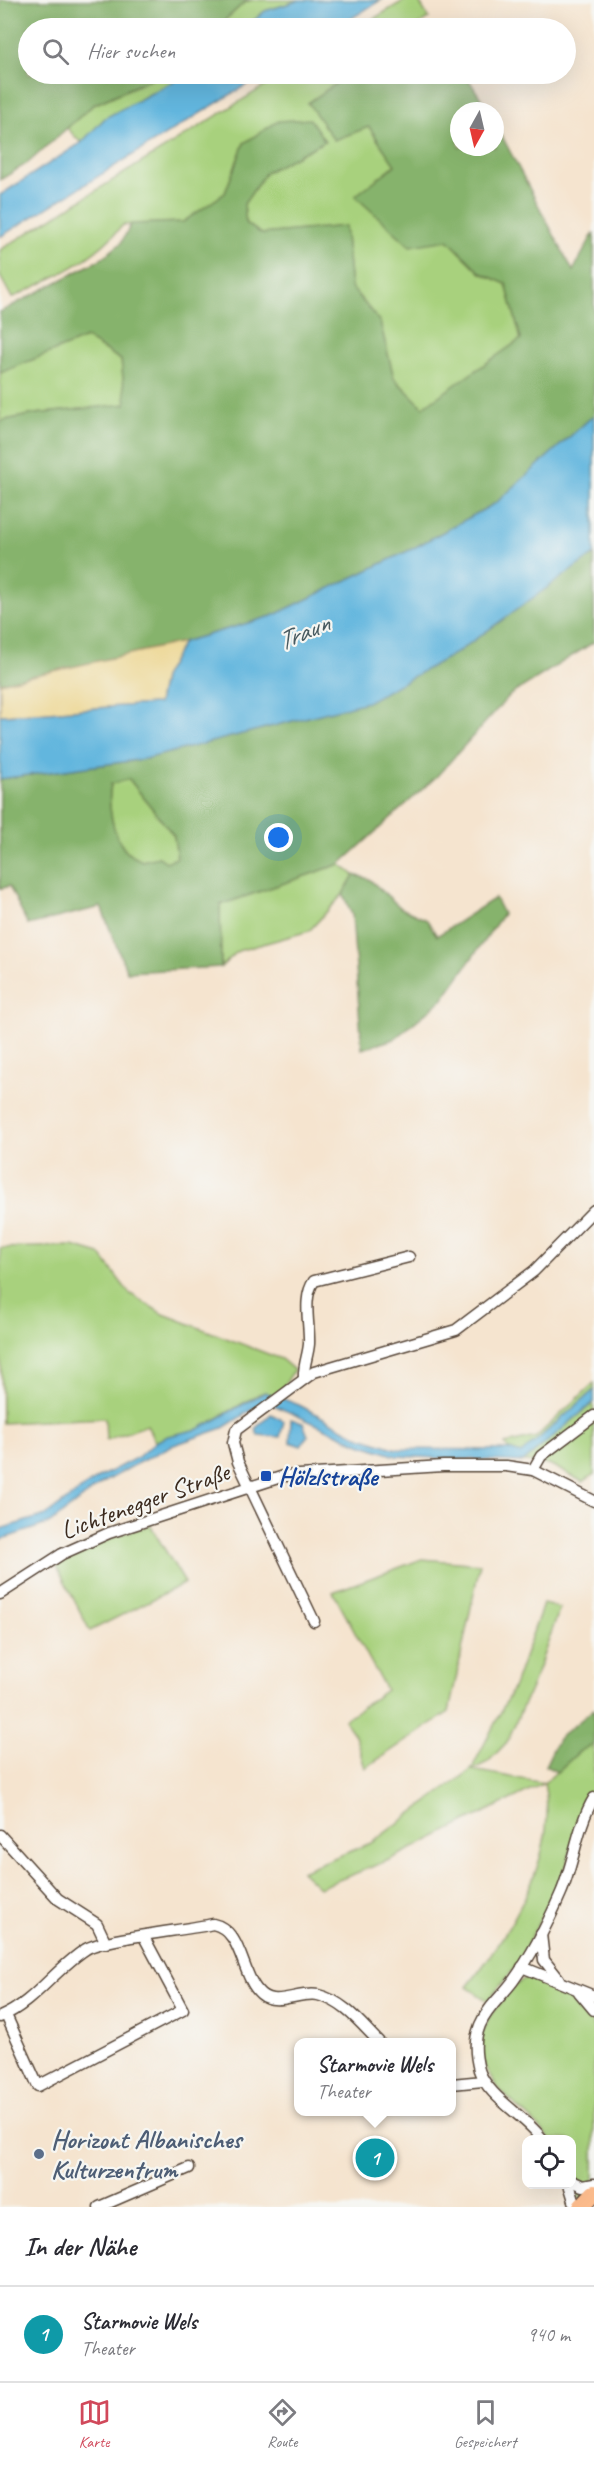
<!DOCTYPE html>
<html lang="de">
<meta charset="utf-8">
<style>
:root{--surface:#fff;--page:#f7f7f7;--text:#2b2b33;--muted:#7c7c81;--line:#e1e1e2;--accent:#d1495b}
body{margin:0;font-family:Caveat,sans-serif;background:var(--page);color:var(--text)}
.controls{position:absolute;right:18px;bottom:18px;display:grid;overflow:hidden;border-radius:12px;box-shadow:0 6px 24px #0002}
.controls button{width:54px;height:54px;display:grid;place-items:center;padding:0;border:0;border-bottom:2px solid var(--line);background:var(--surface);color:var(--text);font:30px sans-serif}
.compass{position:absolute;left:450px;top:102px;width:54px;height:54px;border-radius:50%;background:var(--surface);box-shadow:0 6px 24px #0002;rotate:188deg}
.you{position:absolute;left:279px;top:838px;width:21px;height:21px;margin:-15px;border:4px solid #fff;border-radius:50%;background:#1a73e8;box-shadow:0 0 0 9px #1a73e833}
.badge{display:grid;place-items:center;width:39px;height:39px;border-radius:50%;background:var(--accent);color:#fff;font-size:20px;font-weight:700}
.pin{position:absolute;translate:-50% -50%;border:3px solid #fff;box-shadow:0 2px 6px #0006}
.popup{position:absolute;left:294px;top:2038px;width:162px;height:78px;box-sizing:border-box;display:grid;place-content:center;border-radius:12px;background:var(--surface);filter:drop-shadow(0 2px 4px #0005);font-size:20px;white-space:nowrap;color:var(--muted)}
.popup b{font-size:22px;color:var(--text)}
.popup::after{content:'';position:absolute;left:50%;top:100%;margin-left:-12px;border:12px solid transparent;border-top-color:var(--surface)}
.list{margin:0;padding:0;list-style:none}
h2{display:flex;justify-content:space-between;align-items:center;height:78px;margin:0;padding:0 24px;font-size:26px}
h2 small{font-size:20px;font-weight:400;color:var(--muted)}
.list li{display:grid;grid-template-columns:39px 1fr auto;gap:18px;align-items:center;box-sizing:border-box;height:96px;padding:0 24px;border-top:2px solid var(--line)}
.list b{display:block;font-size:22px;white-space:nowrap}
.list p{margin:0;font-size:20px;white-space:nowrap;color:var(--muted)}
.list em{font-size:20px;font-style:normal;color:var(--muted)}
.icon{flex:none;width:33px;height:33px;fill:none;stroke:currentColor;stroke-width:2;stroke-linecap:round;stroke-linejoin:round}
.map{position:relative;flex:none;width:594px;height:2207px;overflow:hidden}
.search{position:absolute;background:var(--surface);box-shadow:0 6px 24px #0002;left:18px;right:18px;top:18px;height:66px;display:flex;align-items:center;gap:15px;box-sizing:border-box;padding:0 21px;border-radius:33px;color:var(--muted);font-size:22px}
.sheet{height:174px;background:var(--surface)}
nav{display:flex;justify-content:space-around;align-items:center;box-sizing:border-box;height:84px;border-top:2px solid var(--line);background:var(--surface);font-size:16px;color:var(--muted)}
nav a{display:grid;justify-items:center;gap:3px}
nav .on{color:var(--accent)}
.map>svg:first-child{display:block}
</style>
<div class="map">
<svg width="594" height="2207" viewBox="0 0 594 2207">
<rect width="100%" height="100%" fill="#f6f6f2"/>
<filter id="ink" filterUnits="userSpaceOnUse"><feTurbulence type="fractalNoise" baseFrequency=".0167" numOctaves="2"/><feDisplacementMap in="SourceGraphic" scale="12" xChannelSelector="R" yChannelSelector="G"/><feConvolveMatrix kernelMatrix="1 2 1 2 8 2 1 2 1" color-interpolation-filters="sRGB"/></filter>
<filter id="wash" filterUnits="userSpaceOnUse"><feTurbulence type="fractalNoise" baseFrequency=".008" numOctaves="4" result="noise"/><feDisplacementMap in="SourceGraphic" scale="24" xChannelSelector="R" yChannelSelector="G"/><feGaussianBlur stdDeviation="1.35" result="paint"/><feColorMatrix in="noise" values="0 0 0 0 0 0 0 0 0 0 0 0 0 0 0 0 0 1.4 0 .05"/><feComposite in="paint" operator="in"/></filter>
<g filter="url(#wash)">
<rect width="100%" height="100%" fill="#f5e4cf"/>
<!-- green -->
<g fill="#a8d17d" stroke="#727e4e" stroke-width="1.5">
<path d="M 251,0 L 300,0 L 265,11 L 245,28 L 216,28 L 244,3 Z"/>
<path d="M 405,0 L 418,0 L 429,18 L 415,28 L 358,28 Z"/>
<path d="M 162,74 L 187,74 L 105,118 L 81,143 L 67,128 L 93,105 Z"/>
<path d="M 284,74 L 350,74 L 308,103 L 369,127 L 395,165 L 356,196 L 448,240 L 481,273 L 506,284 L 521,339 L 423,408 L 394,378 L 380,322 L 351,287 L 345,226 L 262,234 L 246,224 L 244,204 L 266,172 L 325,141 L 244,143 L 225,193 L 183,222 L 123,225 C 92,262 54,277 12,298 L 0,276 L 0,250 Z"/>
<path d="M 86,338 L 121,360 L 126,405 L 35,414 L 0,421 L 0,373 Z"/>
<path d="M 129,779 L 174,836 L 177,858 L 166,862 L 159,857 L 142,861 C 137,858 128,855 125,850 C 112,834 107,804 111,784 Z"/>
<path d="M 340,864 L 354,875 L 343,894 L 309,931 L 238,951 L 221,967 L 220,905 Z"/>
<path d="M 73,1246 L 100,1254 L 129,1293 L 161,1313 L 281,1359 L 294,1370 L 277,1397 L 265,1392 L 259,1394 L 199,1429 L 168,1436 L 155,1442 L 147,1425 L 106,1440 L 105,1418 L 2,1423 L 0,1248 Z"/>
<path d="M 594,1383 L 594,1390 L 521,1454 L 509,1450 L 505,1444 L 536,1437 Z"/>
<path d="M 593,1403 L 594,1474 L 583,1482 L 549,1464 L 523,1462 Z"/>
<path d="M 150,1525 L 185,1583 L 90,1631 L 57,1566 L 83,1546 Z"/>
<path d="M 422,1559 L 480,1564 L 449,1712 L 365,1768 L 355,1735 L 344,1720 L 386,1690 L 333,1592 Z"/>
<path d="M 543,1604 L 560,1608 L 536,1676 L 507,1742 L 488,1762 L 472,1770 L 544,1783 L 580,1751 L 594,1744 L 594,1789 L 581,1813 L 566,1868 L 517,1965 L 488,2001 L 467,1987 C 509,1934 560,1854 544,1783 L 389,1860 L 319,1888 L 301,1871 L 371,1843 L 471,1770 L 514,1686 Z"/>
<path d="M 533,1975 L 546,1980 L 590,2009 L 590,2019 L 594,2026 L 594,2181 L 580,2202 L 572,2182 L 572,2140 L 549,2139 C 526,2107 481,2089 481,2046 C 481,2031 486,2019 496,2008 C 507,1995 516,1980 533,1975 Z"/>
</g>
<!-- forest -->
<g fill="#86b36c" stroke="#606e45" stroke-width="1.5" fill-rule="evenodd">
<path d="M 0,0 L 251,0 L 244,3 L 216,28 L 28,28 L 28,74 L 162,74 L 93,105 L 28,163 L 0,180 Z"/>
<path d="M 350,74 L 465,74 L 489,111 L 459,111 L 459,147 L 495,147 L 495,123 L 573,271 L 594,232 L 594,415 L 496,503 L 412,549 L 272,616 L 183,642 L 0,683 L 0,421 L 35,414 L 126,404 L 121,360 L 86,338 L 0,373 L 0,312 L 101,259 L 121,243 L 131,224 L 183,222 L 225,193 L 244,143 L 278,121 L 310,119 L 325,141 L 266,172 L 244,204 L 246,224 L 262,234 L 345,226 L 351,287 L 380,322 L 394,378 L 423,407 L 521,339 L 506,284 L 481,273 L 448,240 L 410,246 L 355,196 L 395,165 L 369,127 L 334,140 L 308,103 Z"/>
<path d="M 594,554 L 594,642 L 510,695 L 437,776 L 340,864 L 220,905 L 221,967 L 127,972 L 101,907 L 28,925 L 9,886 L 0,889 L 0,779 L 145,759 L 456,653 ZM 129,779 L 174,836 L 177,858 L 166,862 L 159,857 L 142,861 C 137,858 128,855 125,850 C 112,834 107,804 111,784 Z"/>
<path d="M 354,875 L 369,879 L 401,908 L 427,920 L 437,936 L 495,898 L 503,914 L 443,999 L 394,1039 L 362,1049 L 352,915 L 343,894 Z"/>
<path d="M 594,1709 L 594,1744 L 580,1751 L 557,1772 L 545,1766 L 558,1739 Z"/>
</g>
<!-- sand -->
<path fill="#eeda9e" stroke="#94825e" stroke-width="1.5" d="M 183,642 L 163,678 L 158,704 C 105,706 53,713 0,715 L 0,683 Z"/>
<!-- water -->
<g fill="#62b6de" stroke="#4e707e" stroke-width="1.5">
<path d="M 300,0 L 381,0 L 336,28 L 245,28 L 265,11 Z"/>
<path d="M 187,74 L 264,74 L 0,237 L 0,195 L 81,143 L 105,118 Z"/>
<path d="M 594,415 L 594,554 L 456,653 L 367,702 L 145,759 L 0,779 L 0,715 C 53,713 105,706 158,704 L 163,678 L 183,642 L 272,616 L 412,549 L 496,503 Z"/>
<path d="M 594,1390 L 594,1402 L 523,1462 L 396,1456 L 357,1443 L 265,1401 L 223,1428 L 171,1446 L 138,1463 L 101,1484 L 50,1523 L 0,1540 L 0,1529 L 46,1515 L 96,1479 L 138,1457 L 155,1442 L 168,1436 L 199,1429 L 265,1392 L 299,1405 L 358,1436 L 397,1449 L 509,1450 L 521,1454 Z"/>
<path d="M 271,1414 L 284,1421 L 280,1437 L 258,1435 L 255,1429 Z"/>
<path d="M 291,1419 L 303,1423 L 308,1436 L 301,1446 L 290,1442 Z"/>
</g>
</g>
<g filter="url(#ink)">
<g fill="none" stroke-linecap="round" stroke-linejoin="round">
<defs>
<g id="minor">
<path d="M 304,1378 C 303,1366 308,1356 309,1344 C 310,1324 302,1298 314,1281 L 409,1257"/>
<path d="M 533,1470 L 541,1456 L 594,1416"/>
<path d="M 0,1594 L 62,1554 L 109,1533 L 284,1476 L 443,1466 L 506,1466 L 533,1470 L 594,1501"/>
<path d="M 314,1621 L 238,1462 L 233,1443 L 236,1430 L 314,1372 L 456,1330 L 534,1271 L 594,1210"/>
<path d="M 0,1835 L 58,1899 L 97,1924 L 106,1943"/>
<path d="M 541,1934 L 544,1960 L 559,1979"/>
<path d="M 522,1967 L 594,1996"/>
<path d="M 579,1992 L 594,2010"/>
<path d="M 6,2015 L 38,2086 L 183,2010 L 144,1937"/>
<path d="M 0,2017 C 34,2003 55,1969 86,1949 C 105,1938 186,1930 213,1924 C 243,1930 241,1977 261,1994 C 276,2007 300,1991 318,1995 C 344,2001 362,2025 379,2042"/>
<path d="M 452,2084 L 483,2081"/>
<path d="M 543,2140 C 525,2115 488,2098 479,2070 C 475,2055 474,2039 480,2025 C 487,2008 502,1996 513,1981 C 532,1955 548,1923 561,1893 C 574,1863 577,1826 594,1798"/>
<path d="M 572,2181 L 583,2186 L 594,2184"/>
<path d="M 569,2184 L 576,2207"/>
<path d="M 99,2207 L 189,2168"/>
</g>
<path id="primary" d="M 581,2207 L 594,2193"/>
</defs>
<!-- minor casing -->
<use href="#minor" stroke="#574639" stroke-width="13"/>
<!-- primary casing -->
<use href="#primary" stroke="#574639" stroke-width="19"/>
<!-- minor -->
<use href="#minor" stroke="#fff" stroke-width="10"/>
<!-- primary -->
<use href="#primary" stroke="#fbbb8c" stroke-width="16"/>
</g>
</g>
<!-- markers -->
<rect fill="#1a4fb4" stroke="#f6f6f2" stroke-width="2" x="260" y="1470" width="12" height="12" rx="3"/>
<circle fill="#5c6f8a" stroke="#f6f6f2" stroke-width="2" cx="39" cy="2154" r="6"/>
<g text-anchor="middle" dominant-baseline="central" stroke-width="4.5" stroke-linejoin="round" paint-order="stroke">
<!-- transit labels -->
<g font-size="26" font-weight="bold" fill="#164399" stroke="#f6f6f2" text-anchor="start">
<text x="278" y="1476">Hölzlstraße</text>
</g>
<!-- street labels -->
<g font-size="26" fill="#3b2a1e" stroke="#f6f6f2">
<text transform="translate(145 1501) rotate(-20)">Lichtenegger Straße</text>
</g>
<!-- service labels -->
<g font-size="26" font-weight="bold" fill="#4e5e75" stroke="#f6f6f2" text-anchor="start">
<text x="51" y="2139">Horizont Albanisches<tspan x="51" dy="30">Kulturzentrum</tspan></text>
</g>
<!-- water labels -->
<g font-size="27" font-style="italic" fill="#495b61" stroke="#f6f6f2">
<text transform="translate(303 632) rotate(-23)">Traun</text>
</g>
</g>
</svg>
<div class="controls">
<button><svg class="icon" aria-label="locate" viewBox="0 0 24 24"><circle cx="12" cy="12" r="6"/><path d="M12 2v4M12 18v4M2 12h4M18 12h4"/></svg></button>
</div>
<svg class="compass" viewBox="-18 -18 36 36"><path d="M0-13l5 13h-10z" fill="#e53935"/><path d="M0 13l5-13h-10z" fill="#7c7c81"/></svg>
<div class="you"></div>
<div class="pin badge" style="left:375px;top:2158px;background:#0f9aa8">1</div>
<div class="popup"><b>Starmovie Wels</b>Theater</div>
<div class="search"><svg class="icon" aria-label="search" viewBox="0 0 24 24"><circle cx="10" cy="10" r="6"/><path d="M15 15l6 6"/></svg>Hier suchen</div>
</div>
<section class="sheet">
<h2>In der Nähe<small></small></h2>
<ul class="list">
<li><span class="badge" style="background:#0f9aa8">1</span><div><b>Starmovie Wels</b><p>Theater</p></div><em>940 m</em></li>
</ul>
</section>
<nav>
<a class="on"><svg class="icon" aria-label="map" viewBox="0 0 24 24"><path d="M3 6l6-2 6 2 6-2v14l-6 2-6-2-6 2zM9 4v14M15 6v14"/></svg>Karte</a>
<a><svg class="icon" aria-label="directions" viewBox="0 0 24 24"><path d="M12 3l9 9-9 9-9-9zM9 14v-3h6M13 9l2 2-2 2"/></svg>Route</a>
<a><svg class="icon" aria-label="saved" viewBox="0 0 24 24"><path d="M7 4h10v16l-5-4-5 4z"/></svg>Gespeichert</a>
</nav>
